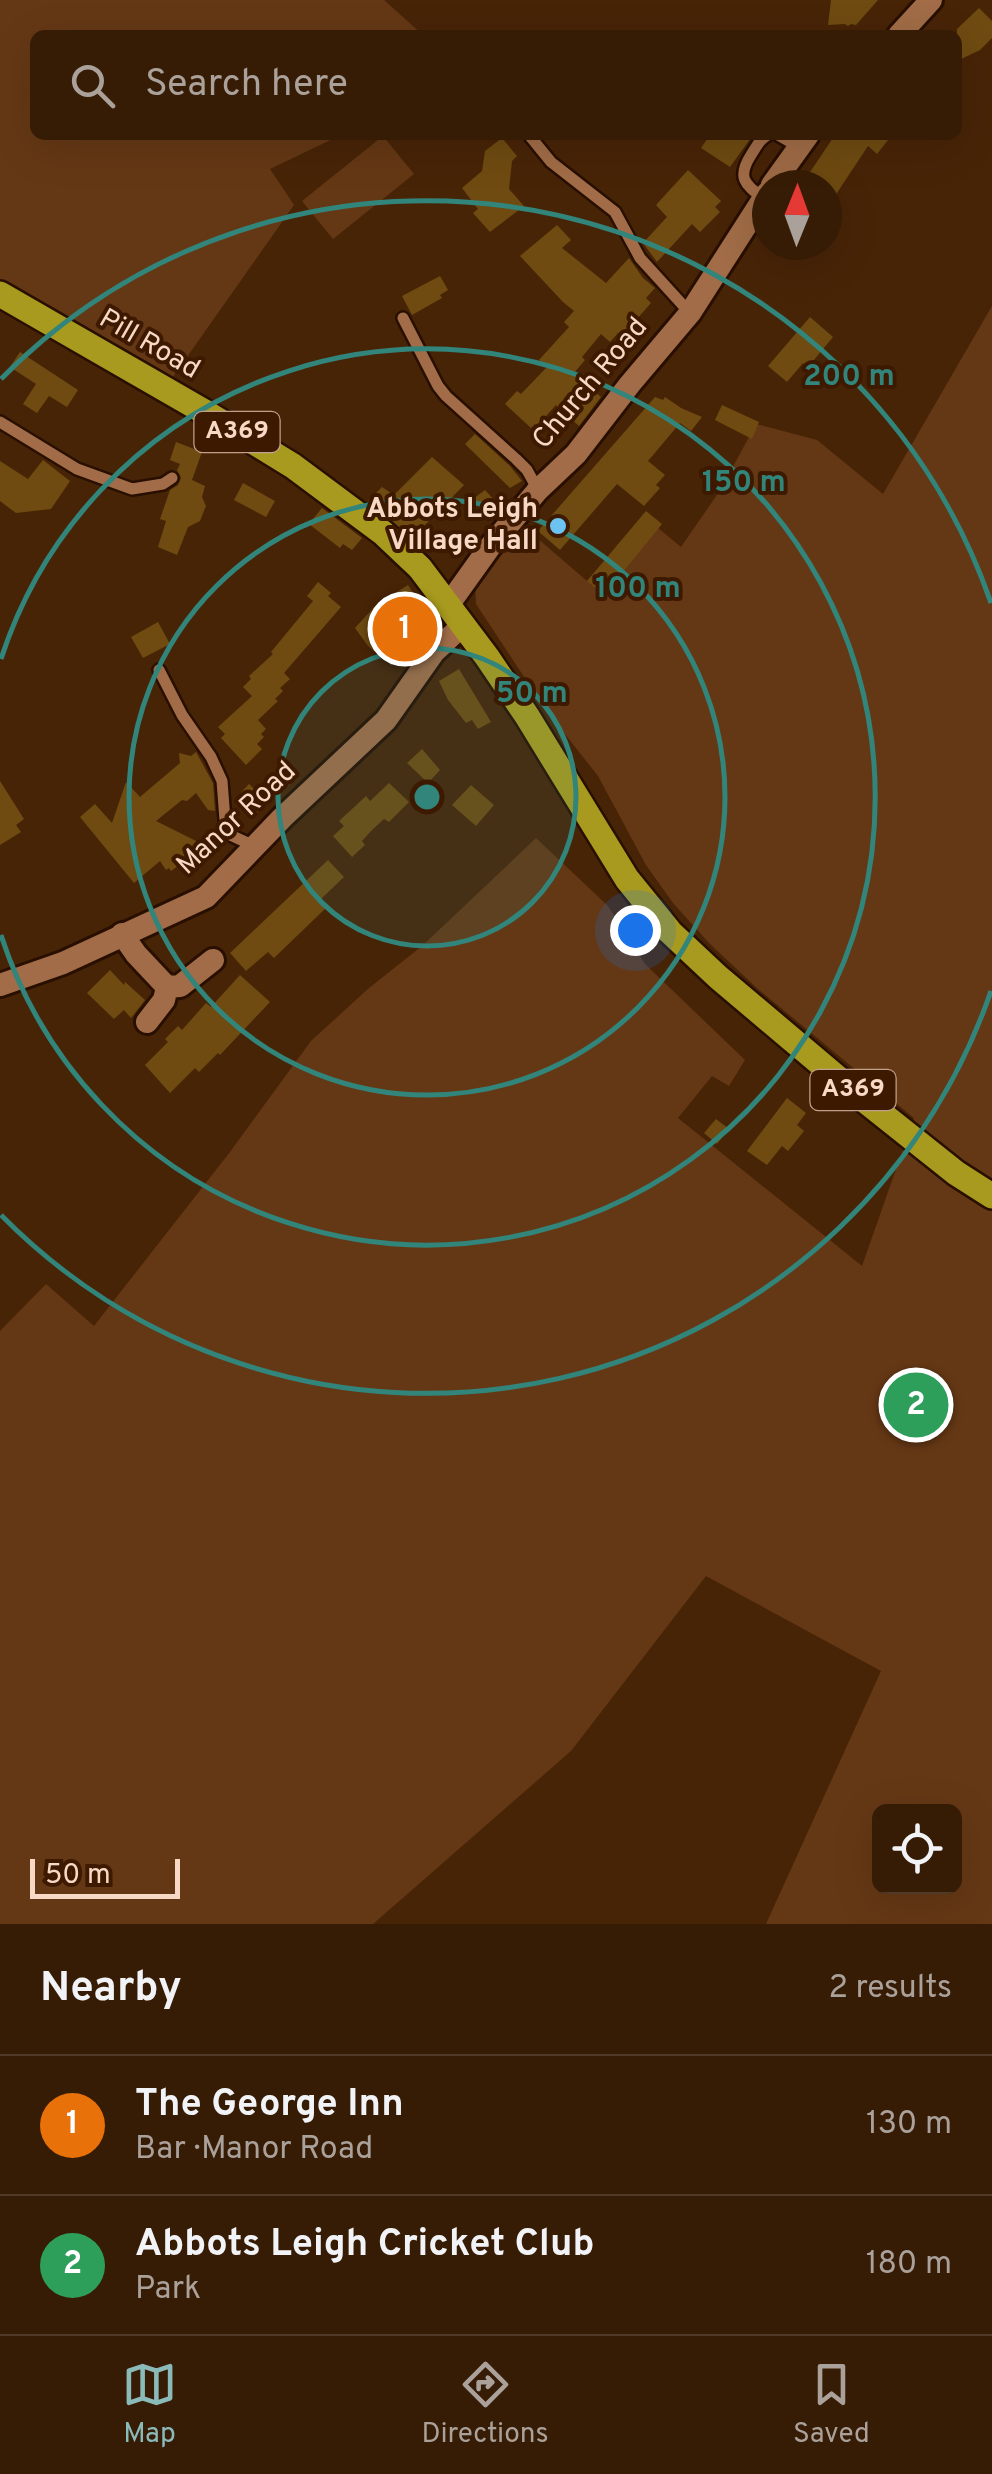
<!DOCTYPE html>
<meta charset="utf-8">
<style>
:root{--surface:#361b05;--page:#412813;--text:#f1f3f6;--muted:#aaa19a;--line:#503927;--accent:#8bbbb9}
body{margin:0;font-family:Overpass,sans-serif;background:var(--page);color:var(--text)}
.controls{position:absolute;right:30px;bottom:30px;display:grid;overflow:hidden;border-radius:15px;box-shadow:0 10px 40px #0002}
.controls button{width:90px;height:90px;display:grid;place-items:center;padding:0;border:0;border-bottom:2px solid var(--line);background:var(--surface);color:var(--text);font:50px sans-serif}
.compass{position:absolute;left:752px;top:170px;width:90px;height:90px;border-radius:50%;background:var(--surface);box-shadow:0 10px 40px #0002;rotate:1deg}
.scale{position:absolute;left:30px;bottom:25px;width:150px;box-sizing:border-box;padding-left:10px;border:5px solid #f8d9c6;border-top:0;font-size:28px;line-height:35px;white-space:nowrap;color:#f8d9c6;-webkit-text-stroke:8px #3d1900;paint-order:stroke}
.you{position:absolute;left:635px;top:930px;width:35px;height:35px;margin:-25px;border:8px solid #fff;border-radius:50%;background:#1a73e8;box-shadow:0 0 0 15px #1a73e833}
.badge{display:grid;place-items:center;width:65px;height:65px;border-radius:50%;background:var(--accent);color:#fff;font-size:32px;font-weight:700}
.pin{position:absolute;translate:-50% -50%;border:5px solid #fff;box-shadow:0 2px 10px #0006}
.list{margin:0;padding:0;list-style:none}
h2{display:flex;justify-content:space-between;align-items:center;height:130px;margin:0;padding:0 40px;font-size:42px}
h2 small{font-size:32px;font-weight:400;color:var(--muted)}
.list li{display:grid;grid-template-columns:65px 1fr auto;gap:30px;align-items:center;box-sizing:border-box;height:140px;padding:0 40px;border-top:2px solid var(--line)}
.list b{display:block;font-size:38px;white-space:nowrap}
.list p{margin:0;font-size:32px;white-space:nowrap;color:var(--muted)}
.list em{font-size:32px;font-style:normal;color:var(--muted)}
.icon{flex:none;width:55px;height:55px;fill:none;stroke:currentColor;stroke-width:2;stroke-linecap:round;stroke-linejoin:round}
.map{position:relative;flex:none;width:992px;height:1924px;overflow:hidden}
.search{position:absolute;background:var(--surface);box-shadow:0 10px 40px #0002;left:30px;right:30px;top:30px;height:110px;display:flex;align-items:center;gap:25px;box-sizing:border-box;padding:0 35px;border-radius:15px;color:var(--muted);font-size:38px}
.sheet{height:410px;background:var(--surface)}
nav{display:flex;justify-content:space-around;align-items:center;box-sizing:border-box;height:140px;border-top:2px solid var(--line);background:var(--surface);font-size:28px;color:var(--muted)}
nav a{display:grid;justify-items:center;gap:5px}
nav .on{color:var(--accent)}
.map>svg:first-child{display:block}
</style>
<div class="map">
<svg width="992" height="1924" viewBox="0 0 992 1924">
<rect width="100%" height="100%" fill="#482407"/>
<!-- green -->
<g fill="#653815" fill-rule="evenodd">
<path d="M 0,0 L 384,0 L 423,35 L 35,35 L 35,135 L 341,135 L 270,169 L 294,205 L 170,381 L 0,280 Z"/>
<path d="M 383,136 L 414,174 L 333,239 L 302,201 Z"/>
<path d="M 992,306 L 992,1924 L 766,1924 L 881,1671 L 706,1576 L 571,1751 L 373,1924 L 0,1924 L 0,1331 L 46,1284 L 94,1326 L 230,1152 L 311,1041 L 369,988 L 422,946 L 536,838 L 608,906 L 645,964 L 745,1060 L 729,1086 L 712,1076 L 678,1118 L 862,1266 L 914,1118 L 758,989 L 709,943 L 673,903 L 646,865 L 598,776 L 546,710 L 476,604 L 475,582 L 522,525 L 587,581 L 658,528 L 681,547 L 721,489 L 756,424 L 817,440 L 883,494 ZM 880,1812 L 954,1812 L 954,1886 L 880,1886 Z"/>
</g>
<!-- building -->
<g fill="#6f4b11">
<path d="M 831,0 L 878,0 L 856,25 L 851,24 L 848,26 L 845,24 L 828,25 Z"/>
<path d="M 979,8 L 992,21 L 992,38 L 980,50 L 957,61 L 957,29 Z"/>
<path d="M 710,135 L 753,135 L 730,167 L 701,148 Z"/>
<path d="M 835,135 L 892,135 L 877,154 L 868,146 L 827,208 L 827,183 L 810,172 Z"/>
<path d="M 502,138 L 517,156 L 512,161 L 509,189 L 524,206 L 490,232 L 473,213 L 478,209 L 462,188 L 482,171 L 485,151 Z"/>
<path d="M 688,170 L 721,201 L 715,207 L 720,212 L 700,232 L 692,224 L 657,262 L 643,243 L 667,217 L 656,205 Z"/>
<path d="M 557,225 L 571,240 L 562,248 L 606,283 L 629,258 L 643,278 L 655,288 L 646,298 L 651,303 L 622,336 L 618,333 L 610,342 L 601,334 L 582,357 L 585,360 L 574,373 L 601,397 L 579,426 L 556,405 L 537,426 L 535,424 L 531,428 L 505,404 L 517,391 L 521,394 L 547,367 L 539,360 L 569,327 L 564,322 L 574,311 L 563,302 L 520,256 Z"/>
<path d="M 440,276 L 448,290 L 440,295 L 442,298 L 412,315 L 402,296 Z"/>
<path d="M 810,317 L 833,337 L 808,367 L 803,363 L 787,382 L 768,366 Z"/>
<path d="M 20,352 L 78,390 L 67,407 L 49,396 L 37,413 L 23,404 L 36,384 L 10,367 Z"/>
<path d="M 655,397 L 663,400 L 665,397 L 681,408 L 702,417 L 691,431 L 680,423 L 648,461 L 665,475 L 656,485 L 660,488 L 644,506 L 617,484 L 560,550 L 538,531 Z"/>
<path d="M 722,405 L 759,422 L 752,439 L 715,420 Z"/>
<path d="M 475,434 L 510,466 L 522,481 L 510,488 L 465,444 Z"/>
<path d="M 176,442 L 202,452 L 192,480 L 205,486 L 202,497 L 206,506 L 200,521 L 188,527 L 177,555 L 158,547 L 166,521 L 160,519 L 170,490 L 178,485 L 181,478 L 177,470 L 180,464 L 170,460 Z"/>
<path d="M 432,457 L 464,485 L 412,538 L 368,501 L 382,487 L 394,495 Z"/>
<path d="M 43,460 L 70,481 L 51,509 L 16,513 L 0,501 L 0,461 L 28,479 Z"/>
<path d="M 243,483 L 275,501 L 266,517 L 234,500 Z"/>
<path d="M 485,490 L 496,502 L 483,512 L 473,499 Z"/>
<path d="M 322,508 L 362,538 L 352,550 L 343,544 L 340,548 L 309,524 Z"/>
<path d="M 646,511 L 662,524 L 604,595 L 587,581 Z"/>
<path d="M 318,582 L 331,593 L 328,596 L 341,607 L 284,673 L 290,679 L 280,688 L 283,691 L 275,699 L 278,701 L 258,720 L 266,729 L 261,734 L 264,737 L 257,744 L 262,749 L 246,765 L 221,738 L 225,734 L 218,727 L 252,696 L 243,687 L 251,679 L 249,676 L 273,654 L 271,652 L 313,601 L 307,596 Z"/>
<path d="M 408,585 L 432,622 L 403,642 L 402,656 L 391,665 L 368,646 L 355,628 L 376,605 Z"/>
<path d="M 158,622 L 170,644 L 143,658 L 131,637 Z"/>
<path d="M 459,669 L 491,722 L 478,729 L 472,720 L 466,723 L 448,700 L 439,681 Z"/>
<path d="M 422,749 L 440,770 L 428,783 L 407,763 Z"/>
<path d="M 196,752 L 213,783 L 215,811 L 208,810 L 196,793 L 187,801 L 182,800 L 156,821 L 200,843 L 195,848 L 197,851 L 183,865 L 179,865 L 171,871 L 169,868 L 166,870 L 160,861 L 134,883 L 80,817 L 95,804 L 112,823 L 126,782 L 140,797 L 180,763 L 179,753 L 191,756 Z"/>
<path d="M 0,781 L 24,819 L 16,825 L 21,832 L 0,845 Z"/>
<path d="M 389,783 L 409,802 L 389,822 L 384,819 L 372,830 L 362,841 L 365,845 L 352,857 L 333,836 L 344,826 L 339,821 L 366,796 L 370,801 Z"/>
<path d="M 249,784 L 268,802 L 252,818 L 234,800 Z"/>
<path d="M 471,785 L 494,805 L 476,826 L 452,805 Z"/>
<path d="M 328,860 L 344,877 L 321,899 L 328,906 L 274,958 L 268,952 L 246,971 L 230,953 Z"/>
<path d="M 110,970 L 124,985 L 125,982 L 145,1000 L 131,1018 L 124,1010 L 114,1019 L 87,993 Z"/>
<path d="M 240,975 L 270,1002 L 220,1055 L 218,1053 L 199,1072 L 195,1068 L 170,1093 L 145,1065 L 168,1042 L 165,1039 L 178,1026 L 182,1030 L 206,1003 L 211,1007 Z"/>
<path d="M 787,1098 L 806,1113 L 797,1125 L 804,1131 L 788,1151 L 782,1146 L 767,1165 L 747,1151 Z"/>
<path d="M 716,1119 L 729,1129 L 717,1144 L 704,1133 Z"/>
</g>
<g fill="none" stroke-linecap="round" stroke-linejoin="round">
<defs>
<g id="lane">
<path d="M 529,135 L 551,162 L 615,212 L 640,258 L 690,313"/>
<path d="M 778,135 L 799,147"/>
<path d="M 763,198 C 744,184 737,177 751,155 C 757,146 759,140 768,135"/>
<path d="M 403,318 L 438,386 L 446,396 L 516,459 L 527,470 L 538,490"/>
<path d="M 0,422 L 77,469 L 132,489 L 163,484 L 172,478"/>
<path d="M 159,670 L 182,715 L 211,757 L 222,781 L 226,833 L 254,846"/>
</g>
<g id="street">
<path d="M 899,35 L 931,0"/>
<path d="M 772,185 L 808,135"/>
<path d="M 449,604 L 489,548 L 538,490 L 576,454 L 630,384 L 690,313 L 767,193"/>
<path d="M 122,934 L 136,954 L 167,987"/>
<path d="M 0,985 L 63,963 L 206,897 L 282,818 L 386,720 L 434,652 L 463,625"/>
<path d="M 147,1022 L 164,1000 L 167,987 L 180,986 L 213,960"/>
</g>
<path id="primary" d="M 0,294 L 203,411 L 293,466 L 383,533 L 420,568 L 487,657 L 527,716 L 627,879 L 670,932 L 718,977 L 853,1091 L 956,1173 L 992,1196"/>
</defs>
<!-- lane casing -->
<use href="#lane" stroke="#280f00" stroke-width="16"/>
<!-- street casing -->
<use href="#street" stroke="#280f00" stroke-width="28"/>
<!-- primary casing -->
<use href="#primary" stroke="#280f00" stroke-width="30"/>
<!-- lane -->
<use href="#lane" stroke="#a16c47" stroke-width="11"/>
<!-- street -->
<use href="#street" stroke="#a16c47" stroke-width="22"/>
<!-- primary -->
<use href="#primary" stroke="#a89a1e" stroke-width="25"/>
</g>
<!-- distance rings -->
<circle cx="427" cy="797" r="149" fill="#32857b" fill-opacity=".12"/>
<g fill="none" stroke="#32857b" stroke-width="5">
<circle cx="427" cy="797" r="149"/>
<circle cx="427" cy="797" r="298"/>
<path d="M1 659A448 448 0 1 1 1 935"/>
<path d="M991 991A597 597 0 0 1 1 1215M1 379A597 597 0 0 1 991 603"/>
</g>
<!-- markers -->
<circle fill="#6cc3f2" stroke="#3d1900" stroke-width="4" cx="558" cy="526" r="10"/>
<g text-anchor="middle" dominant-baseline="central" stroke-width="8" stroke-linejoin="round" paint-order="stroke">
<!-- shield labels -->
<g fill="#3d1900" stroke="#c09f8b" stroke-width="2.5">
<rect x="194.5" y="412" width="85" height="40" rx="8"/>
<rect x="810.5" y="1070" width="85" height="40" rx="8"/>
</g>
<g font-size="25" font-weight="bold" fill="#f8d9c6">
<text x="237" y="432">A369</text>
<text x="853" y="1090">A369</text>
</g>
<!-- street labels -->
<g font-size="28" fill="#f8d9c6" stroke="#3d1900">
<text transform="translate(149 345) rotate(30)">Pill Road</text>
<text transform="translate(591 384) rotate(-50)">Church Road</text>
<text transform="translate(237 819) rotate(-43)">Manor Road</text>
</g>
<!-- poi labels -->
<g font-size="28" font-weight="bold" fill="#f8d9c6" stroke="#3d1900" text-anchor="end">
<text x="538" y="510">Abbots Leigh<tspan x="538" dy="32">Village Hall</tspan></text>
</g>
</g>
<circle cx="427" cy="797" r="15" fill="#32857b" stroke="#3d1900" stroke-width="5"/>
<g font-size="30" text-anchor="middle" font-weight="bold" fill="#32857b" stroke="#3d1900" stroke-width="8" stroke-linejoin="round" paint-order="stroke">
<text x="849" y="385">200 m</text>
<text x="744" y="491">150 m</text>
<text x="638" y="597">100 m</text>
<text x="532" y="702">50 m</text>
</g>
</svg>
<div class="controls">
<button><svg class="icon" aria-label="locate" viewBox="0 0 24 24"><circle cx="12" cy="12" r="6"/><path d="M12 2v4M12 18v4M2 12h4M18 12h4"/></svg></button>
</div>
<svg class="compass" viewBox="-18 -18 36 36"><path d="M0-13l5 13h-10z" fill="#e53935"/><path d="M0 13l5-13h-10z" fill="#aaa19a"/></svg>
<div class="scale">50 m</div>
<div class="you"></div>
<div class="pin badge" style="left:405px;top:629px;background:#e8710a">1</div>
<div class="pin badge" style="left:916px;top:1405px;background:#2e9e5b">2</div>
<div class="search"><svg class="icon" aria-label="search" viewBox="0 0 24 24"><circle cx="10" cy="10" r="6"/><path d="M15 15l6 6"/></svg>Search here</div>
</div>
<section class="sheet">
<h2>Nearby<small>2 results</small></h2>
<ul class="list">
<li><span class="badge" style="background:#e8710a">1</span><div><b>The George Inn</b><p>Bar · Manor Road</p></div><em>130 m</em></li>
<li><span class="badge" style="background:#2e9e5b">2</span><div><b>Abbots Leigh Cricket Club</b><p>Park</p></div><em>180 m</em></li>
</ul>
</section>
<nav>
<a class="on"><svg class="icon" aria-label="map" viewBox="0 0 24 24"><path d="M3 6l6-2 6 2 6-2v14l-6 2-6-2-6 2zM9 4v14M15 6v14"/></svg>Map</a>
<a><svg class="icon" aria-label="directions" viewBox="0 0 24 24"><path d="M12 3l9 9-9 9-9-9zM9 14v-3h6M13 9l2 2-2 2"/></svg>Directions</a>
<a><svg class="icon" aria-label="saved" viewBox="0 0 24 24"><path d="M7 4h10v16l-5-4-5 4z"/></svg>Saved</a>
</nav>
